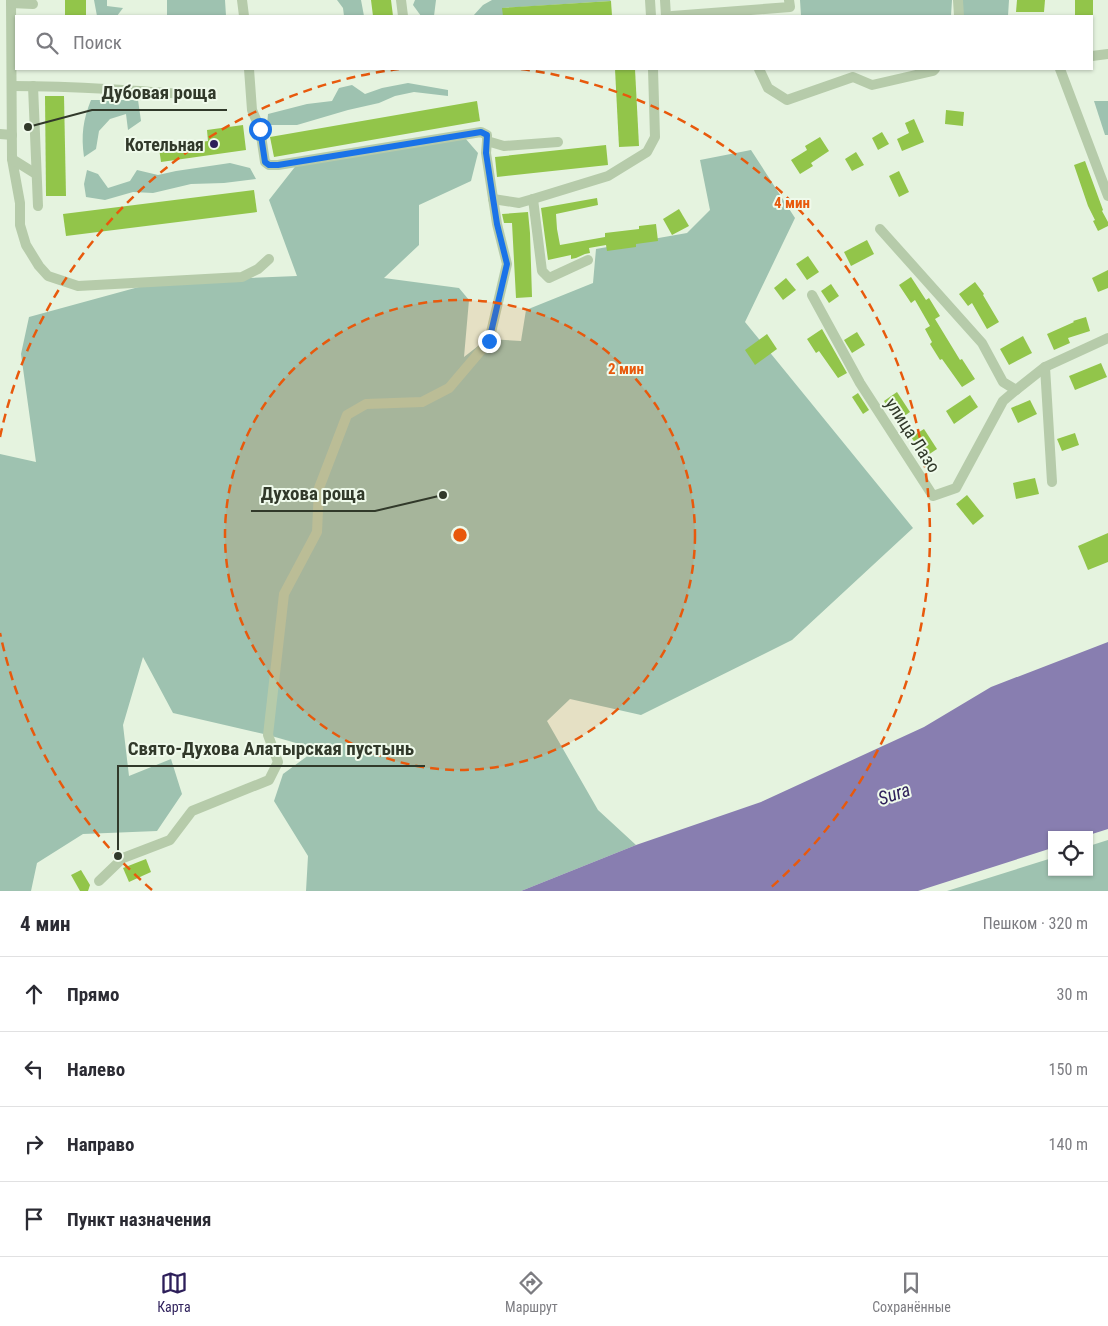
<!DOCTYPE html>
<html lang="ru">
<meta charset="utf-8">
<style>
:root{--surface:#fff;--page:#f2f2f3;--text:#2b2b33;--muted:#7c7c81;--line:#e1e1e2;--accent:#2d1f5a}
body{margin:0;font-family:"Roboto Condensed",sans-serif;background:var(--page);color:var(--text)}
.controls{position:absolute;right:15px;bottom:15px;display:grid;overflow:hidden;border-radius:0px;box-shadow:0 1px 4px #0004}
.controls button{width:45px;height:45px;display:grid;place-items:center;padding:0;border:0;border-bottom:1px solid var(--line);background:var(--surface);color:var(--text);font:25px sans-serif}
.stop{position:absolute;width:15px;height:15px;margin:-11px;border:4px solid #1a73e8;border-radius:50%;background:#fff}
.stop.end{background:#1a73e8;border-color:#fff;box-shadow:0 1px 5px #0008}
.list{margin:0;padding:0;list-style:none}
h2{display:flex;justify-content:space-between;align-items:center;height:65px;margin:0;padding:0 20px;font-size:21px}
h2 small{font-size:16px;font-weight:400;color:var(--muted)}
.list li{display:grid;grid-template-columns:32px 1fr auto;gap:15px;align-items:center;box-sizing:border-box;height:75px;padding:0 20px;border-top:1px solid var(--line)}
.list b{display:block;font-size:19px;white-space:nowrap}
.list em{font-size:16px;font-style:normal;color:var(--muted)}
.icon{flex:none;width:28px;height:28px;fill:none;stroke:currentColor;stroke-width:2;stroke-linecap:round;stroke-linejoin:round}
.map{position:relative;flex:none;width:1108px;height:891px;overflow:hidden}
.search{position:absolute;background:var(--surface);box-shadow:0 1px 4px #0004;left:15px;right:15px;top:15px;height:55px;display:flex;align-items:center;gap:12px;box-sizing:border-box;padding:0 18px;border-radius:0px;color:var(--muted);font-size:19px}
.sheet{height:365px;background:var(--surface)}
nav{display:flex;justify-content:space-around;align-items:center;box-sizing:border-box;height:70px;border-top:1px solid var(--line);background:var(--surface);font-size:14px;color:var(--muted)}
nav a{display:grid;justify-items:center;gap:2px}
nav .on{color:var(--accent)}
.map>svg:first-child{display:block}
</style>
<div class="map">
<svg width="1108" height="891" viewBox="0 0 1108 891">
<rect width="100%" height="100%" fill="#e5f3df"/>
<!-- green -->
<g fill="#9ec2b0">
<path d="M 94,0 L 107,0 L 107,6 L 123,8 L 117,16 L 97,16 Z"/>
<path d="M 167,0 L 225,0 L 226,16 L 167,16 Z"/>
<path d="M 337,0 L 361,0 L 364,16 L 344,16 L 343,8 Z"/>
<path d="M 415,0 L 436,0 L 434,16 L 421,16 L 413,5 Z"/>
<path d="M 492,0 L 610,0 L 611,1 L 503,8 L 503,16 L 473,16 L 483,5 Z"/>
<path d="M 800,0 L 952,0 L 951,16 L 801,16 Z"/>
<path d="M 958,0 L 1009,0 L 1008,16 L 959,16 Z"/>
<path d="M 408,83 L 448,90 L 448,96 L 414,92 L 395,96 L 379,103 L 348,110 L 297,125 L 267,125 L 268,114 L 307,104 L 332,101 L 339,88 L 352,85 L 365,94 L 382,88 Z"/>
<path d="M 91,100 L 138,100 L 141,121 L 128,130 L 126,114 L 110,119 L 99,131 L 96,149 L 84,157 C 81,135 83,120 91,100 Z"/>
<path d="M 1094,101 L 1108,101 L 1108,135 L 1105,135 Z"/>
<path d="M 465,138 L 478,153 L 471,181 L 419,205 L 419,245 L 384,278 L 459,288 L 469,300 L 464,357 L 487,339 L 521,341 L 526,310 L 593,283 L 596,249 L 687,233 L 710,210 L 700,160 L 751,150 L 795,218 L 745,322 L 913,528 L 792,640 L 641,715 L 570,699 L 547,721 L 598,810 L 636,845 L 521,891 L 306,891 L 308,856 L 274,801 L 283,774 L 317,749 L 268,735 L 173,713 L 143,657 L 123,725 L 129,776 L 171,759 L 182,794 L 157,831 L 83,834 L 37,863 L 31,891 L 0,891 L 0,454 L 36,462 L 21,354 L 29,317 L 157,282 L 297,276 L 269,200 L 298,163 Z"/>
<path d="M 230,163 L 250,168 L 256,179 L 224,183 L 191,184 L 153,193 L 133,192 L 105,200 L 86,197 L 84,184 L 87,170 L 98,174 L 108,188 L 130,181 L 137,170 L 158,175 L 176,171 Z"/>
<path d="M 1108,840 L 1108,891 L 947,891 L 1052,858 L 1052,872 L 1089,872 L 1089,846 Z"/>
</g>
<!-- water -->
<path fill="#887eb0" d="M 1108,642 L 1108,829 L 1089,835 L 1052,835 L 1052,848 L 918,891 L 521,891 L 636,845 L 761,802 L 924,727 L 991,687 Z"/>
<!-- building -->
<g fill="#92c54a">
<rect x="65" y="0" width="21" height="16"/>
<path d="M 371,0 L 391,0 L 393,16 L 373,16 Z"/>
<path d="M 1017,0 L 1045,0 L 1044,12 L 1016,12 Z"/>
<rect x="1075" y="0" width="18" height="16"/>
<path d="M 611,1 L 612,16 L 503,16 L 502,8 Z"/>
<path d="M 615,69 L 635,69 L 639,146 L 619,147 Z"/>
<path d="M 45,96 L 64,96 L 66,196 L 46,196 Z"/>
<path d="M 477,101 L 480,121 L 274,157 L 270,137 Z"/>
<path d="M 946,110 L 964,112 L 963,126 L 945,124 Z"/>
<path d="M 914,119 L 924,142 L 902,151 L 897,139 L 909,133 L 905,123 Z"/>
<path d="M 243,125 L 246,150 L 161,162 L 159,148 L 208,141 L 207,130 Z"/>
<path d="M 882,132 L 889,144 L 878,150 L 872,138 Z"/>
<path d="M 820,137 L 829,151 L 811,163 L 813,166 L 800,174 L 791,160 L 807,150 L 805,146 Z"/>
<path d="M 606,145 L 608,165 L 497,177 L 495,157 Z"/>
<path d="M 856,152 L 864,165 L 852,171 L 845,159 Z"/>
<path d="M 1085,161 L 1103,210 L 1102,211 L 1108,222 L 1108,226 L 1098,231 L 1093,221 L 1095,220 L 1088,206 L 1074,165 Z"/>
<path d="M 899,171 L 909,192 L 899,197 L 889,176 Z"/>
<path d="M 254,190 L 257,212 L 66,236 L 63,214 Z"/>
<path d="M 597,198 L 598,205 L 556,214 L 557,229 L 560,245 L 605,237 L 605,233 L 639,229 L 639,226 L 656,224 L 658,241 L 636,244 L 636,247 L 607,251 L 606,245 L 589,248 L 590,253 L 585,254 L 576,258 L 571,259 L 571,255 L 548,260 L 541,208 Z"/>
<path d="M 679,209 L 689,226 L 672,235 L 663,219 Z"/>
<path d="M 528,212 L 530,233 L 532,297 L 516,298 L 512,223 L 504,223 L 502,214 Z"/>
<path d="M 867,240 L 874,254 L 851,266 L 844,252 Z"/>
<path d="M 808,256 L 819,272 L 807,280 L 796,264 Z"/>
<path d="M 1108,270 L 1108,288 L 1098,292 L 1092,278 Z"/>
<path d="M 911,277 L 926,300 L 929,298 L 940,316 L 935,319 L 960,360 L 962,359 L 975,379 L 962,387 L 942,359 L 940,360 L 930,344 L 932,342 L 925,329 L 930,326 L 915,300 L 911,303 L 899,285 Z"/>
<path d="M 786,278 L 796,290 L 783,300 L 774,288 Z"/>
<path d="M 975,282 L 984,294 L 983,295 L 999,322 L 987,329 L 972,303 L 968,306 L 959,294 Z"/>
<path d="M 831,284 L 839,296 L 829,303 L 821,291 Z"/>
<path d="M 1086,317 L 1090,331 L 1068,338 L 1070,343 L 1054,350 L 1047,334 L 1074,322 L 1073,321 Z"/>
<path d="M 822,329 L 847,373 L 838,378 L 819,351 L 816,353 L 807,339 Z"/>
<path d="M 857,332 L 865,345 L 852,353 L 844,340 Z"/>
<path d="M 767,334 L 777,349 L 755,365 L 745,350 Z"/>
<path d="M 1023,336 L 1032,353 L 1009,365 L 1000,349 Z"/>
<path d="M 1101,363 L 1107,377 L 1075,390 L 1069,376 Z"/>
<path d="M 897,392 L 910,412 L 897,421 L 884,401 Z"/>
<path d="M 858,393 L 869,410 L 863,414 L 852,397 Z"/>
<path d="M 970,395 L 978,407 L 954,424 L 946,411 Z"/>
<path d="M 1030,400 L 1037,414 L 1018,423 L 1011,408 Z"/>
<path d="M 924,429 L 937,449 L 925,457 L 911,437 Z"/>
<path d="M 1075,433 L 1079,445 L 1062,451 L 1057,439 Z"/>
<path d="M 1035,478 L 1039,494 L 1016,499 L 1013,483 Z"/>
<path d="M 967,495 L 984,516 L 973,525 L 956,504 Z"/>
<path d="M 1108,533 L 1108,562 L 1088,570 L 1078,546 Z"/>
<path d="M 146,859 L 151,872 L 129,882 L 123,868 Z"/>
<path d="M 81,870 L 90,885 L 88,891 L 80,891 L 71,875 Z"/>
</g>
<g fill="none" stroke-linecap="round" stroke-linejoin="round">
<!-- minor -->
<g stroke="#b6cbaa" stroke-width="10">
<path d="M 11,0 L 12,159 L 20,203 L 20,225 L 26,245 L 39,266 L 48,276 L 78,286 L 242,277 L 258,269 L 269,259"/>
<path d="M 242,0 L 244,16"/>
<path d="M 401,0 L 403,16"/>
<path d="M 650,0 L 651,16"/>
<path d="M 665,0 L 666,16"/>
<path d="M 958,0 L 959,16"/>
<path d="M 11,3 L 33,4"/>
<path d="M 672,16 L 790,7 L 789,0"/>
<path d="M 1092,56 L 1108,54"/>
<path d="M 249,69 L 252,110 L 260,129 L 265,162 L 269,165 L 278,165 L 481,132 L 487,135 L 487,141"/>
<path d="M 759,69 L 768,88 L 787,100 L 853,77 L 872,85 L 933,71 L 935,69"/>
<path d="M 1060,69 L 1108,196"/>
<path d="M 12,86 C 77,86 143,91 208,96"/>
<path d="M 33,86 L 38,206"/>
<path d="M 0,134 L 12,135"/>
<path d="M 12,159 L 36,174"/>
<path d="M 493,199 L 519,203 L 533,199 L 608,176 L 647,152 L 655,137 L 653,69"/>
<path d="M 533,199 L 542,271 L 549,278 L 588,260"/>
<path d="M 880,229 L 982,343 L 1003,382 L 1016,390 L 1045,367 L 1108,338"/>
<path d="M 812,295 L 860,383 L 933,496 L 956,488 L 1003,401 L 1016,390"/>
<path d="M 1045,367 L 1052,482"/>
<path d="M 99,881 L 123,858 L 170,840 L 192,811 L 269,780 L 278,762 L 268,735 L 284,594 L 317,532 L 319,488 L 347,415 L 366,404 L 422,402 L 449,388 L 489,341 L 507,264 L 497,224 L 486,153 L 487,141 L 504,146 L 558,142"/>
</g>
</g>
<g fill="none" stroke-linecap="round" stroke-linejoin="round">
<!-- route -->
<path stroke="#1a73e8" stroke-width="6" d="M 260,129 L 265,162 L 269,165 L 278,165 L 481,132 L 487,135 L 486,153 L 497,224 L 507,264 L 489,341"/>
</g>
<!-- distance rings -->
<circle cx="460" cy="535" r="235" fill="#e8590c" fill-opacity=".12"/>
<g fill="none" stroke="#e8590c" stroke-width="2.5" stroke-dasharray="9 6">
<circle cx="460" cy="535" r="235"/>
<path d="M152 890A470 470 0 0 1 0 633M0 437A470 470 0 0 1 399 69M521 69A470 470 0 0 1 768 890"/>
</g>
<!-- markers -->
<circle fill="#2d1f5a" stroke="#effaeb" stroke-width="2" cx="214" cy="144" r="5"/>
<g text-anchor="middle" dominant-baseline="central" stroke-width="4" stroke-linejoin="round" paint-order="stroke">
<!-- poi labels -->
<g font-size="18" font-weight="bold" fill="#31392a" stroke="#effaeb" text-anchor="end">
<text x="204" y="144">Котельная</text>
</g>
<!-- street labels -->
<g font-size="18" fill="#31392a" stroke="#effaeb">
<text transform="translate(913 435) rotate(57)">улица Лазо</text>
</g>
<!-- water labels -->
<g font-size="19" font-style="italic" fill="#2d1f5a" stroke="#effaeb">
<text transform="translate(894 794) rotate(-19)">Sura</text>
</g>
</g>
<circle cx="460" cy="535" r="8" fill="#e8590c" stroke="#effaeb" stroke-width="2.5"/>
<g font-size="15" text-anchor="middle" font-weight="bold" fill="#e8590c" stroke="#effaeb" stroke-width="4" stroke-linejoin="round" paint-order="stroke">
<text x="792" y="208">4 мин</text>
<text x="626" y="374">2 мин</text>
</g>
<!-- callouts -->
<path fill="none" stroke="#31392a" stroke-width="2" d="M28 127L92 110H227M443 495L375 511H251M118 856L118 766H425"/>
<g fill="#31392a" stroke="#effaeb" stroke-width="2">
<circle cx="28" cy="127" r="5"/>
<circle cx="443" cy="495" r="5"/>
<circle cx="118" cy="856" r="5"/>
</g>
<g font-size="19" text-anchor="middle" font-weight="bold" fill="#31392a" stroke="#effaeb" stroke-width="4" stroke-linejoin="round" paint-order="stroke">
<text x="159" y="99">Дубовая роща</text>
<text x="313" y="500">Духова роща</text>
<text x="271" y="755">Свято-Духова Алатырская пустынь</text>
</g>
</svg>
<div class="controls">
<button><svg class="icon" aria-label="locate" viewBox="0 0 24 24"><circle cx="12" cy="12" r="6"/><path d="M12 2v4M12 18v4M2 12h4M18 12h4"/></svg></button>
</div>
<div class="stop" style="left:260px;top:129px"></div>
<div class="stop end" style="left:489px;top:341px"></div>
<div class="search"><svg class="icon" aria-label="search" viewBox="0 0 24 24"><circle cx="10" cy="10" r="6"/><path d="M15 15l6 6"/></svg>Поиск</div>
</div>
<section class="sheet">
<h2>4 мин<small>Пешком · 320 m</small></h2>
<ul class="list">
<li><svg class="icon" aria-label="ahead" viewBox="0 0 24 24"><path d="M12 20V5M6 11l6-6 6 6"/></svg><div><b>Прямо</b></div><em>30 m</em></li>
<li><svg class="icon" aria-label="left" viewBox="0 0 24 24"><path d="M17 20v-9H6M10 6l-5 5 5 5"/></svg><div><b>Налево</b></div><em>150 m</em></li>
<li><svg class="icon" aria-label="right" viewBox="0 0 24 24"><path d="M7 20v-9h11M14 6l5 5-5 5"/></svg><div><b>Направо</b></div><em>140 m</em></li>
<li><svg class="icon" aria-label="arrive" viewBox="0 0 24 24"><path d="M6 21V4h12l-3 4 3 4H6"/></svg><div><b>Пункт назначения</b></div></li>
</ul>
</section>
<nav>
<a class="on"><svg class="icon" aria-label="map" viewBox="0 0 24 24"><path d="M3 6l6-2 6 2 6-2v14l-6 2-6-2-6 2zM9 4v14M15 6v14"/></svg>Карта</a>
<a><svg class="icon" aria-label="directions" viewBox="0 0 24 24"><path d="M12 3l9 9-9 9-9-9zM9 14v-3h6M13 9l2 2-2 2"/></svg>Маршрут</a>
<a><svg class="icon" aria-label="saved" viewBox="0 0 24 24"><path d="M7 4h10v16l-5-4-5 4z"/></svg>Сохранённые</a>
</nav>
